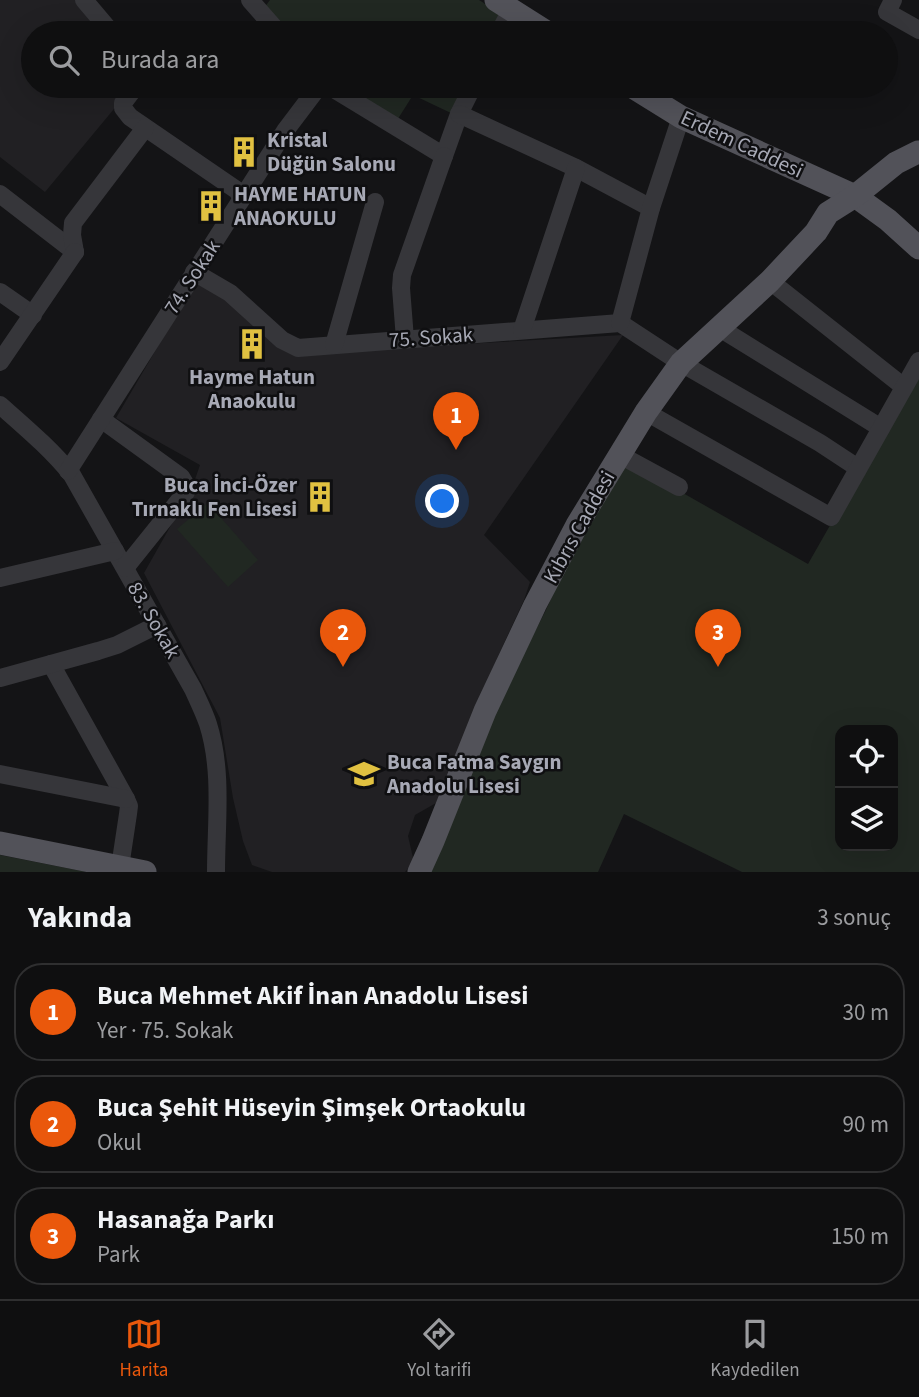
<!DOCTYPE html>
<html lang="tr">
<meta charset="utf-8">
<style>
:root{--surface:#0f0f10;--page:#181819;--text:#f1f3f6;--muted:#9b9c9f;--line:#2f2f30;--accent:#ea580c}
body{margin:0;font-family:"Source Sans 3",sans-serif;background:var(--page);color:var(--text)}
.controls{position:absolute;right:21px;bottom:21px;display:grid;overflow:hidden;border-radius:14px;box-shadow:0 7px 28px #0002}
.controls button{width:63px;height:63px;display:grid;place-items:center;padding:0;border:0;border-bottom:2px solid var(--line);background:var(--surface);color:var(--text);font:35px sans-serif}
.you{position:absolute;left:443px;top:502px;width:24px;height:24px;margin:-18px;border:5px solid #fff;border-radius:50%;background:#1a73e8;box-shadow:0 0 0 10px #1a73e833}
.badge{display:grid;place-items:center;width:46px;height:46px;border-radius:50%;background:var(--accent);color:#fff;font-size:23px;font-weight:700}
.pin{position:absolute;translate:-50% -58px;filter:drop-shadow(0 2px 4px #0008)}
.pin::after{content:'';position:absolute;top:37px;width:24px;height:21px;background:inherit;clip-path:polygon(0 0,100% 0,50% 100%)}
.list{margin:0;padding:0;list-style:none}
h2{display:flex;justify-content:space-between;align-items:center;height:91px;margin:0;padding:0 28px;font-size:30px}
h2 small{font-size:23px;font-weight:400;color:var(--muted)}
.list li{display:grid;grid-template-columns:46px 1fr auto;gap:21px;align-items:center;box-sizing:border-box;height:98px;margin:0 14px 14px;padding:0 14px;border:2px solid var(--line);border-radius:28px}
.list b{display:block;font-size:26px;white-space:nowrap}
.list p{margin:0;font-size:23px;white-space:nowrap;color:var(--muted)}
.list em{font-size:23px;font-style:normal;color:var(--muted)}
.icon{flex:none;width:38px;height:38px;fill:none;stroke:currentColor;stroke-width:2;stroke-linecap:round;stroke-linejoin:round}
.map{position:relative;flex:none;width:919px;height:872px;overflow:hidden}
.search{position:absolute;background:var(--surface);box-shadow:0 7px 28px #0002;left:21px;right:21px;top:21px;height:77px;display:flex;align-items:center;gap:18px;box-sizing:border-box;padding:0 24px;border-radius:38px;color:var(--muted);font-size:26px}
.sheet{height:427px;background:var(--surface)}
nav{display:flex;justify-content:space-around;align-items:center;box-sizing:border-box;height:98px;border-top:2px solid var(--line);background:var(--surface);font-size:19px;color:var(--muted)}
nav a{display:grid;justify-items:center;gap:4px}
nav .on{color:var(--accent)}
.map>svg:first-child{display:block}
</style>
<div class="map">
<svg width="919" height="872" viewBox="0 0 919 872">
<rect width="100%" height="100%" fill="#141416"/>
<!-- built -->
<g fill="#212023">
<path d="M 0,0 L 79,0 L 107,33 L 33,33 L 33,86 L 133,86 L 45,192 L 0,157 Z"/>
<path d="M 199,276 L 288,348 L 358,350 L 623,335 L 484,535 L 530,582 L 524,600 L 500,652 L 436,803 L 415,815 L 408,836 L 414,862 L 405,872 L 272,872 L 252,865 L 243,841 L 233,798 L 220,718 L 144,573 L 192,488 L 200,465 L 116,418 Z"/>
</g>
<!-- green -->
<g fill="#212822" fill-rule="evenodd">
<path d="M 270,0 L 479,0 L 504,16 L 494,33 L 286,33 L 264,8 Z"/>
<path d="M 335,86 L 467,86 L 453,114 L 413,95 L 394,125 Z"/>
<path d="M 919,369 L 919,872 L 742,872 L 624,814 L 598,872 L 426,872 L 487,723 L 545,612 L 581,533 L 623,459 L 808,564 ZM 840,730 L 893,730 L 893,846 L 840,846 Z"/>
<path d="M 208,503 L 258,560 L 228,587 L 177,529 Z"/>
<path d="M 0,855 L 87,872 L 0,872 Z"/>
</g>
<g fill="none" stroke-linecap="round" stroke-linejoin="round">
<!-- minor -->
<g stroke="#36363a" stroke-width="18">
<path d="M 84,0 L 112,33"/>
<path d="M 250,0 L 279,33"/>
<path d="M 893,0 L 887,12 L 919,30"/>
<path d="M 499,33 L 511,10"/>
<path d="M 136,86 L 123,103 L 123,108 L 130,117 L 238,191 L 241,199"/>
<path d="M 329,86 L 444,156 L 459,114 L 473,86"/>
<path d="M 459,114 L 576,168 L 651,208"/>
<path d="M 0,194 L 75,252"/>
<path d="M 75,252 L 72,235 L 73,223 L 145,128"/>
<path d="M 194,272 L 230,293 L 282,340 L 298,348 L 620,323 L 681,363 L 820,443 L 858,468"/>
<path d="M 770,281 L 904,387"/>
<path d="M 0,292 L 33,315"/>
<path d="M 620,323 L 651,208 L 681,117"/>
<path d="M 718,327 L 881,428"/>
<path d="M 522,330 L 576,168"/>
<path d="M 405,339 L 401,288 L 402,275 L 444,156"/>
<path d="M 334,345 L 375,202"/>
<path d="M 0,362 L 75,252"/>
<path d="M 0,405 C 26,428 51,449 72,475 L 193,689 C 198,700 204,712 208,724 C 223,771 216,823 216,872"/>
<path d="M 646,412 L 831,517 L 919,361"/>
<path d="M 101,419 L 181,477 L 187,487 L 186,492 L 125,568"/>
<path d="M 620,455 L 679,487"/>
<path d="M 68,471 L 285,131 L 319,86"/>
<path d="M 0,578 L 115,551"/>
<path d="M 51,664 L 126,799 L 129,806 L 128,814 L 120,867"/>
<path d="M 0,678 L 98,651 L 117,645 L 157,625"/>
<path d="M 0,774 L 126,799"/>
</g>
<!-- major -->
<g stroke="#525259" stroke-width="23">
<path d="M 496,0 L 548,33"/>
<path d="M 631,86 L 681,117 L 855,196 L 888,220 L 919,248"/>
<path d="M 0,843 L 145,872"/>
<path d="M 419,872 L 433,841 L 485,711 L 535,605 L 577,525 L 646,412 L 681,363 L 770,281 L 816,232 L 828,213 L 855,196 L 896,163 L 918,152"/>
</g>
</g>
<!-- icons -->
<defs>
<symbol id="building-bare" viewBox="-9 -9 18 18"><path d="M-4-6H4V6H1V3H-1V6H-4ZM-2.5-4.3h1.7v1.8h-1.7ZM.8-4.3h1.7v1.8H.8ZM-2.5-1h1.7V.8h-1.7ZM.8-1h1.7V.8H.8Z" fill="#e1c141" stroke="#0f0f11" stroke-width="2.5" paint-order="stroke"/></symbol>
<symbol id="school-bare" viewBox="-9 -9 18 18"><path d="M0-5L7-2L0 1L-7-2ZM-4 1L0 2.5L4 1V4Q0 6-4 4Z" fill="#e1c141" stroke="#0f0f11" stroke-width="2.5" paint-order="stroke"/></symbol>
</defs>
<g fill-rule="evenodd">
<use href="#building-bare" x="222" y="130" width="44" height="44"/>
<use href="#building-bare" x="189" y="184" width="44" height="44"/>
<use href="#building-bare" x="230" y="322" width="44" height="44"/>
<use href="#building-bare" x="298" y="475" width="44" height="44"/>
<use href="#school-bare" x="342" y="752" width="44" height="44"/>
</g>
<g text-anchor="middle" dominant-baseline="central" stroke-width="5" stroke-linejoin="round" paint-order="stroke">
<!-- poi labels -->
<g font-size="21" font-weight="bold" fill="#a7a9b5" stroke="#0f0f11" text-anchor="start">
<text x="267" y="140">Kristal<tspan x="267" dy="24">Düğün Salonu</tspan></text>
<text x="234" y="194">HAYME HATUN<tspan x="234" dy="24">ANAOKULU</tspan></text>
<text x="252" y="377" text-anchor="middle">Hayme Hatun<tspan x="252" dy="24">Anaokulu</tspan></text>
<text x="297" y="485" text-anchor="end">Buca İnci-Özer<tspan x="297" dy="24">Tırnaklı Fen Lisesi</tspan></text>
<text x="387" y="762">Buca Fatma Saygın<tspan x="387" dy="24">Anadolu Lisesi</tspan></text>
</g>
<!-- street labels -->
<g font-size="21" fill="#a7a9b5" stroke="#0f0f11">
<text transform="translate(742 144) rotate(25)">Erdem Caddesi</text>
<text transform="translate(192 277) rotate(-57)">74. Sokak</text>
<text transform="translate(431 337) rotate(-4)">75. Sokak</text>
<text transform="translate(579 527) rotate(-61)">Kıbrıs Caddesi</text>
<text transform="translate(154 620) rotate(60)">83. Sokak</text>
</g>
</g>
</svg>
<div class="controls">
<button><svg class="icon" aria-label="locate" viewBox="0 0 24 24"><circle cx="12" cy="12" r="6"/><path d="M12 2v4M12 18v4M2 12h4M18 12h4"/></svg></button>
<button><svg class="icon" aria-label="layers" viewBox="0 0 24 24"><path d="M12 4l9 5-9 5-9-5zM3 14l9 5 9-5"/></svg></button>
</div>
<div class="you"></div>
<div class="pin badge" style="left:456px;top:450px">1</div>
<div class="pin badge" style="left:343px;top:667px">2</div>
<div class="pin badge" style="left:718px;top:667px">3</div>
<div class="search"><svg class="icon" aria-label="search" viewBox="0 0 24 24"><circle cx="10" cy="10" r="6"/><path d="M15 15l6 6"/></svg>Burada ara</div>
</div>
<section class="sheet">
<h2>Yakında<small>3 sonuç</small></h2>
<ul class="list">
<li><span class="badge">1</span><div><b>Buca Mehmet Akif İnan Anadolu Lisesi</b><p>Yer · 75. Sokak</p></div><em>30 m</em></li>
<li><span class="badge">2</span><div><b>Buca Şehit Hüseyin Şimşek Ortaokulu</b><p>Okul</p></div><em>90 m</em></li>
<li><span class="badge">3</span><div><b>Hasanağa Parkı</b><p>Park</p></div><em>150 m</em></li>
</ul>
</section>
<nav>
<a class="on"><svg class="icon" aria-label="map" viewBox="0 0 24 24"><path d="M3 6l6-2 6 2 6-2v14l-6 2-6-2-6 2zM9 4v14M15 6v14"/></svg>Harita</a>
<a><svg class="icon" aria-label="directions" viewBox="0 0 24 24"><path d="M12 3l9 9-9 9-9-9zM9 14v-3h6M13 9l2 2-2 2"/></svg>Yol tarifi</a>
<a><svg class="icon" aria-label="saved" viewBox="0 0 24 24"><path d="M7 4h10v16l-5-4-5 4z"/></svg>Kaydedilen</a>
</nav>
